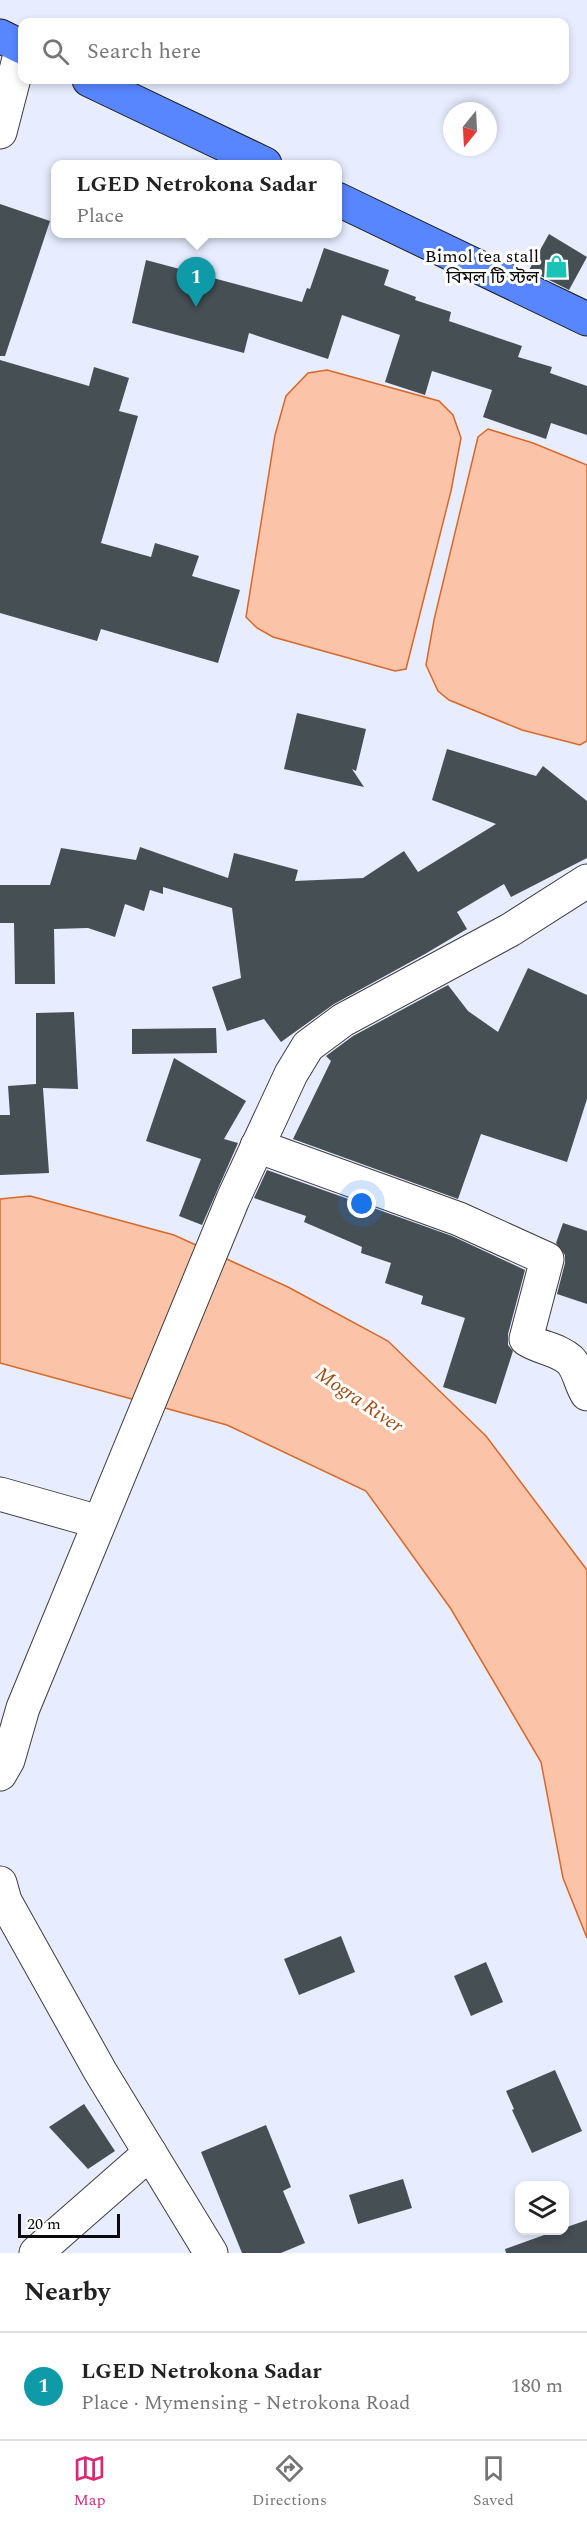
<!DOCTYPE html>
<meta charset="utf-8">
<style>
:root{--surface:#fff;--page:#f6f6f6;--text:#222;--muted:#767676;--line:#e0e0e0;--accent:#db2777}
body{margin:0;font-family:Spectral,"Noto Sans Bengali",serif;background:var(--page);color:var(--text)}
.controls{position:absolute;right:18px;bottom:18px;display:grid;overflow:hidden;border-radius:12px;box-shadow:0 3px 9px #0003}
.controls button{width:54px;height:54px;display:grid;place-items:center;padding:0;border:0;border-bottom:2px solid var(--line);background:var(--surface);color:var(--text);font:30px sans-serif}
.compass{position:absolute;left:443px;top:102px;width:54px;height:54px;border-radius:50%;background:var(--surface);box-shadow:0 3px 9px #0003;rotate:198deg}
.scale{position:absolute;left:18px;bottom:15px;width:102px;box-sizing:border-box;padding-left:6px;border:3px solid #0a0a0a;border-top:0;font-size:16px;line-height:21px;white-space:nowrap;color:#0a0a0a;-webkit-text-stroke:4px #fff;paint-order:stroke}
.you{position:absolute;left:362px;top:1204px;width:21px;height:21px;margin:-15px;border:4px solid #fff;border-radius:50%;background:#1a73e8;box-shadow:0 0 0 9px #1a73e833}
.badge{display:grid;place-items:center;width:39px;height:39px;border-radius:50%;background:var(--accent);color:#fff;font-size:20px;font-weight:700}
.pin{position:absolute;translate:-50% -50px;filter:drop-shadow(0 2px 3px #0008)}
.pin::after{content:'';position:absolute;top:32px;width:21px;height:18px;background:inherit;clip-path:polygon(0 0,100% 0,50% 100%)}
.popup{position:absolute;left:51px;top:160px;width:291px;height:78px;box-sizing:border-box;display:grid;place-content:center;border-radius:12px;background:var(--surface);filter:drop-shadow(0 2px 4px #0005);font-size:20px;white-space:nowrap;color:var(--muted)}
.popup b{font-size:22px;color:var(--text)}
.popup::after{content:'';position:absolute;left:50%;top:100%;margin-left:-12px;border:12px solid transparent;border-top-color:var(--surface)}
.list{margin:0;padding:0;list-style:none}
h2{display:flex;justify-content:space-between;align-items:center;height:78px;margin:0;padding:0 24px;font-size:26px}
h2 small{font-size:20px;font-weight:400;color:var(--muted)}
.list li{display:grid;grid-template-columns:39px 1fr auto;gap:18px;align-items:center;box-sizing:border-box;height:108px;padding:0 24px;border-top:2px solid var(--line)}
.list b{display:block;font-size:22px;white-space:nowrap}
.list p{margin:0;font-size:20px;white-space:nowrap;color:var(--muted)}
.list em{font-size:20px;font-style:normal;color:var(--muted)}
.icon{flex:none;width:33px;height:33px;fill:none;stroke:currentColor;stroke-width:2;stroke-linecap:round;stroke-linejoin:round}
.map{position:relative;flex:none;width:587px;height:2253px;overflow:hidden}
.search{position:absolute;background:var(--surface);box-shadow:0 3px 9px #0003;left:18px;right:18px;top:18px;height:66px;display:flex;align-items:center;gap:15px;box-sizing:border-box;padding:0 21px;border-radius:12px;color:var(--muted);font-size:22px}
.sheet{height:186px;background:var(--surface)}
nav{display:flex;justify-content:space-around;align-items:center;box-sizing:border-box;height:84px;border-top:2px solid var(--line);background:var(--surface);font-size:16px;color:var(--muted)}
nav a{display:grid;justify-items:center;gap:3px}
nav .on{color:var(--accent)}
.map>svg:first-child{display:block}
</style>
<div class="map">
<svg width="587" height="2253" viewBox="0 0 587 2253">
<rect width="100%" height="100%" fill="#e7edff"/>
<!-- water -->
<g fill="#fbc4a8" stroke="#d76829" stroke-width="1.5">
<path d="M 327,370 L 439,401 L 453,415 L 461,438 L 451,491 L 406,669 L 395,671 L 273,637 L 257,628 L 246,617 L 275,435 L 286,396 L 308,373 Z"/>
<path d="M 488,429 L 533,443 L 587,465 L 587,741 L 580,745 L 522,730 L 449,700 L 438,691 L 426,665 L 434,620 L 478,437 Z"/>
<path d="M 30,1196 L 174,1235 L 288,1287 L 388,1341 L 486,1436 L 587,1570 L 587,1938 L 563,1878 L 541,1762 L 451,1609 L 366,1491 L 227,1425 L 0,1363 L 0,1199 Z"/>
</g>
<!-- building -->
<g fill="#464f54">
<path d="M 0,204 L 50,221 L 5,356 L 0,356 Z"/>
<path d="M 549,234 L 587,257 L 569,290 L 529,270 Z"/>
<path d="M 324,248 L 389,270 L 384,285 L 416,297 L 415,300 L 451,312 L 449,321 L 522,346 L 518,357 L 552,367 L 550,373 L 587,386 L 587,435 L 551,423 L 546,439 L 483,417 L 492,390 L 432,371 L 425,395 L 385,382 L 400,335 L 342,315 L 328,359 L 249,333 L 244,353 L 132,323 L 146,260 L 302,302 L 307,288 L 310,289 Z"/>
<path d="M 0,360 L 89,386 L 94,367 L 129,378 L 119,411 L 138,416 L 101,543 L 151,557 L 155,543 L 199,556 L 192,576 L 240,590 L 218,663 L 101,629 L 97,641 L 0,613 Z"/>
<path d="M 297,713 L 366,729 L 356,771 L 352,769 L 364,787 L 284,769 Z"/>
<path d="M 447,749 L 536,776 L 543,766 L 587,801 L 587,858 L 511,897 L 504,884 L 457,912 L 467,929 L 425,954 L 334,1004 L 281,1042 L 264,1019 L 227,1031 L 212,987 L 241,978 L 232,908 L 163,887 L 163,894 L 150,890 L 144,911 L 125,904 L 115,937 L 88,928 L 54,929 L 55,984 L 15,984 L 14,923 L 0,923 L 0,885 L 50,885 L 61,848 L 136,860 L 140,847 L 228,878 L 234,853 L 298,870 L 295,881 L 363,878 L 404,851 L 418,872 L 496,824 L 432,800 Z"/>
<path d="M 528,968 L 587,995 L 587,1099 L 567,1162 L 481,1134 L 458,1199 L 293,1139 L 331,1061 L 326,1056 L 353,1036 L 448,985 L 468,1011 L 498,1032 Z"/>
<path d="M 74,1012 L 78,1089 L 43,1088 L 49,1173 L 0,1175 L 0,1115 L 10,1115 L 8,1086 L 36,1084 L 36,1013 Z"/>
<path d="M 216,1028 L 217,1053 L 132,1054 L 132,1029 Z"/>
<path d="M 174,1058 L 246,1101 L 224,1139 L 238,1143 L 202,1225 L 179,1216 L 201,1159 L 146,1141 Z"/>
<path d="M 267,1170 L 452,1236 L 525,1270 L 508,1334 L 508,1345 L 513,1351 L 496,1404 L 443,1387 L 465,1318 L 421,1304 L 423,1296 L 385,1283 L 391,1263 L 361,1253 L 362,1247 L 304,1222 L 306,1216 L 254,1198 Z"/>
<path d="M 563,1223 L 587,1231 L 587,1304 L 557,1294 L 565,1263 L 565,1255 L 556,1243 Z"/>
<path d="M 341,1936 L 355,1972 L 299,1995 L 284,1959 Z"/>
<path d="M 486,1962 L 503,2002 L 471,2016 L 454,1976 Z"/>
<path d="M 555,2070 L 582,2131 L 532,2153 L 512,2110 L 514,2109 L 506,2091 Z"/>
<path d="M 84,2104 L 115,2151 L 88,2169 L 49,2127 Z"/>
<path d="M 266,2125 L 291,2187 L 283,2191 L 305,2243 L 281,2253 L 242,2253 L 201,2152 Z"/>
<path d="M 403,2179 L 412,2208 L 358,2224 L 349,2195 Z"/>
<path d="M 587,2220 L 587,2253 L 506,2253 L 505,2249 L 558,2230 L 564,2230 L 564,2228 Z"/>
</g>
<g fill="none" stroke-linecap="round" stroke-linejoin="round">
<defs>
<g id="minor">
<path d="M 0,132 L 22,47"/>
<path d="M 257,1146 L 459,1219 L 547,1259 L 526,1339 C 539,1348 558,1349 570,1360 C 579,1369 580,1383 587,1394"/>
<path d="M 0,1494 L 99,1522"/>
<path d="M 0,1774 L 8,1760 L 23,1708 L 233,1199 L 291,1074 L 308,1046 L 343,1020 L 510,930 L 587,881"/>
<path d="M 0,1883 L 5,1901 L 100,2071 L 211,2253"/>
<path d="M 36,2253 L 150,2153"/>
</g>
<g id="major">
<path d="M 0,36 L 22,47"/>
<path d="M 89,80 L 265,164"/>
<path d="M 337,199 L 587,319"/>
</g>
</defs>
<!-- minor casing -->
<use href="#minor" stroke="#3d3d3d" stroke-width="35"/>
<!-- major casing -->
<use href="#major" stroke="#1b1b1b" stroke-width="35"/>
<!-- minor -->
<use href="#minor" stroke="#fff" stroke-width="33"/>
<!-- major -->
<use href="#major" stroke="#5786ff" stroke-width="33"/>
</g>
<!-- icons -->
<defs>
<symbol id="shop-bare" viewBox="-9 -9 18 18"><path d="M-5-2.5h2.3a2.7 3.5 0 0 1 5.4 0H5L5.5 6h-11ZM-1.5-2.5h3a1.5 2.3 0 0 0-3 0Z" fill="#19c3b5" stroke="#fff" stroke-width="2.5" paint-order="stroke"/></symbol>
</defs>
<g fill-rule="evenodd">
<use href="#shop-bare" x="540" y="250" width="33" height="33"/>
</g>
<g text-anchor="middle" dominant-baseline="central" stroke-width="6" stroke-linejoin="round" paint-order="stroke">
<!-- poi labels -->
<g font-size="18" fill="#0a0a0a" stroke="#fff" text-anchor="end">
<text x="539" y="256">Bimol tea stall<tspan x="539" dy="21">বিমল টি স্টল</tspan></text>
</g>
<!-- water labels -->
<g font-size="20" font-style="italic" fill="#a4490c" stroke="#fff">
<text transform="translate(359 1400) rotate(34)">Mogra River</text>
</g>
</g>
</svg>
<div class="controls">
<button><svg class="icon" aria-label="layers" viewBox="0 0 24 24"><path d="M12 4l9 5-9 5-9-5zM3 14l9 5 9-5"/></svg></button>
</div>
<svg class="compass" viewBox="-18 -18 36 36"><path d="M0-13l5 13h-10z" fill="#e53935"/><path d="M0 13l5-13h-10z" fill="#767676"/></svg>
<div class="scale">20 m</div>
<div class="you"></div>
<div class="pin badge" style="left:196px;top:307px;background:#0f9aa8">1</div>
<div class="popup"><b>LGED Netrokona Sadar</b>Place</div>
<div class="search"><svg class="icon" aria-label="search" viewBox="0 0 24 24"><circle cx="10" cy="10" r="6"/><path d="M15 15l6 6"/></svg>Search here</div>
</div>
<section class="sheet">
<h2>Nearby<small></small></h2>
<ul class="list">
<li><span class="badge" style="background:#0f9aa8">1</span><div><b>LGED Netrokona Sadar</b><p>Place · Mymensing - Netrokona Road</p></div><em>180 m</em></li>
</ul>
</section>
<nav>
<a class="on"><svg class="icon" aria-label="map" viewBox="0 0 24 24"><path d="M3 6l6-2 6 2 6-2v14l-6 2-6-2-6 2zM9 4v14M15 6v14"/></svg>Map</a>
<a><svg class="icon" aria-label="directions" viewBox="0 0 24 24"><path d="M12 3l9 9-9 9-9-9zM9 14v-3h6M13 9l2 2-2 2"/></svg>Directions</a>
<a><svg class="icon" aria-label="saved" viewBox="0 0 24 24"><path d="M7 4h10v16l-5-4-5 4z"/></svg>Saved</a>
</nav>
